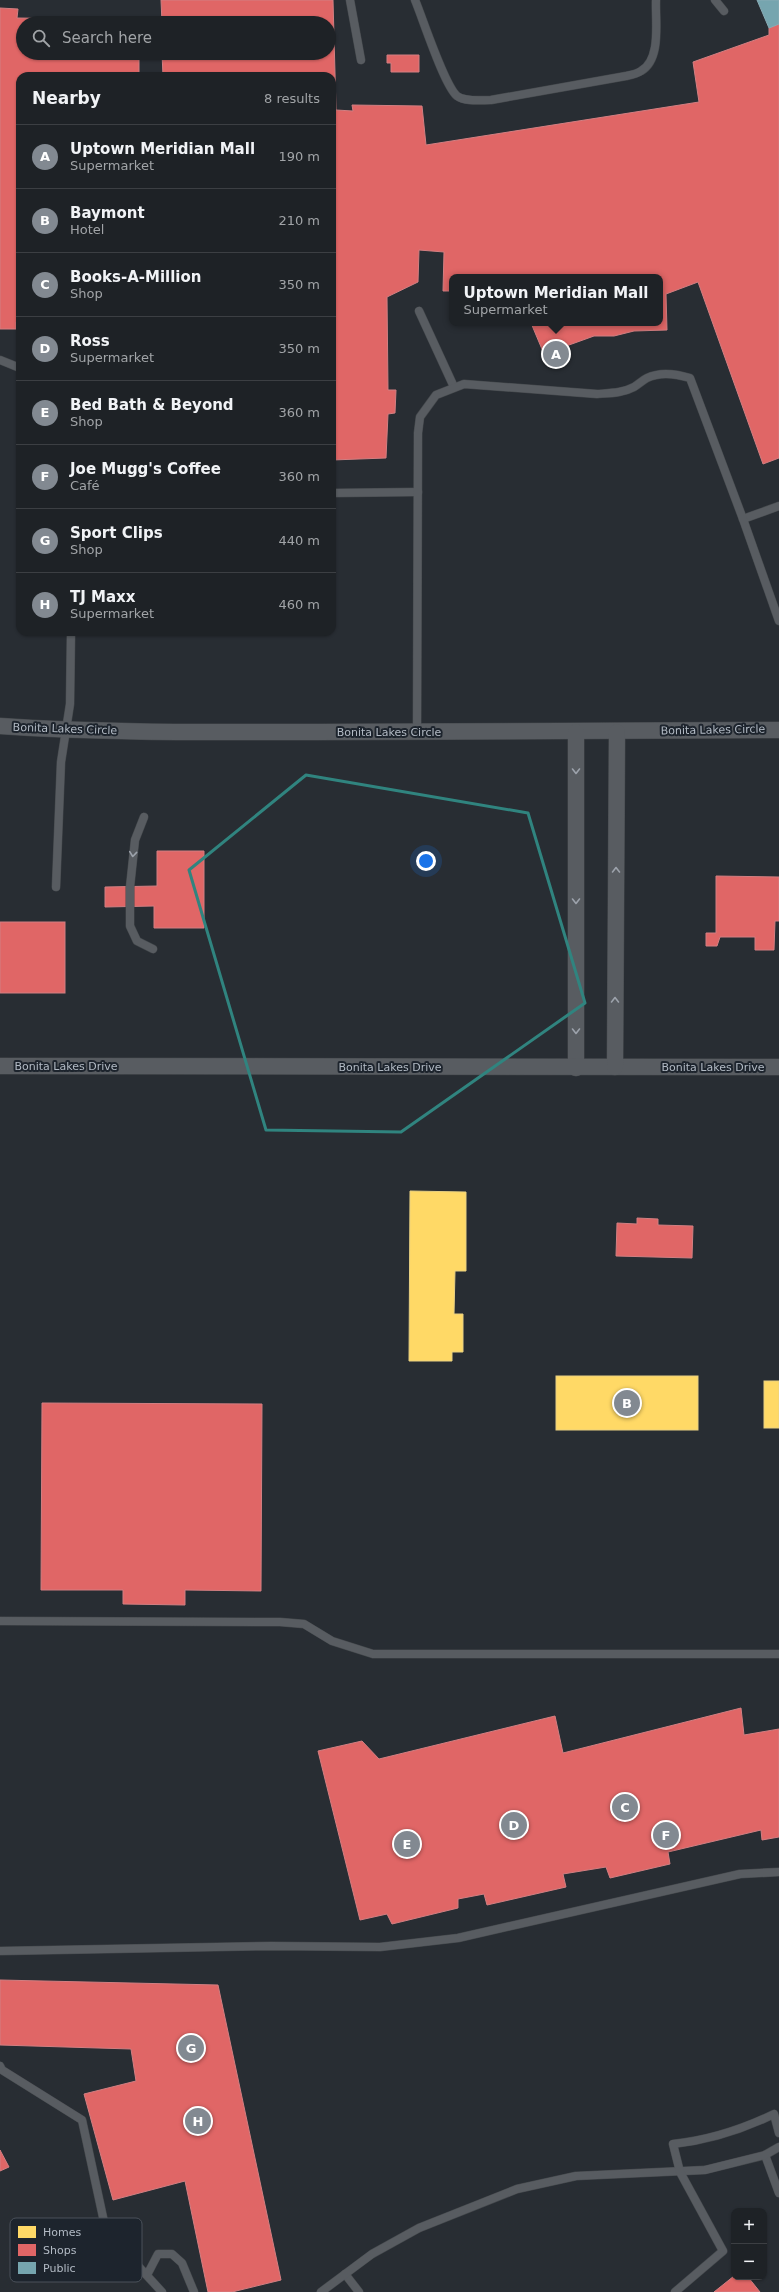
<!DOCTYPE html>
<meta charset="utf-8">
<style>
:root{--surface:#1e2226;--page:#262a2e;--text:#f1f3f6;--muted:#a1a4a7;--line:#3c3f43;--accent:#828991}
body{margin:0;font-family:"DejaVu Sans",sans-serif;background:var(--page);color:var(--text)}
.controls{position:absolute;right:12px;bottom:12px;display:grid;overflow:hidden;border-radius:8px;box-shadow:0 1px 3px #0004}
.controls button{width:36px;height:36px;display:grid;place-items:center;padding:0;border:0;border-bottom:1px solid var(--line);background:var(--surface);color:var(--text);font:20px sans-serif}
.you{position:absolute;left:426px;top:861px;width:14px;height:14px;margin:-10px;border:3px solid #fff;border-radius:50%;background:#1a73e8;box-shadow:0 0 0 6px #1a73e833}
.badge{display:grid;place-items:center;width:26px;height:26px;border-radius:50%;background:var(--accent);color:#fff;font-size:13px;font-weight:700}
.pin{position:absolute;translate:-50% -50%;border:2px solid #fff;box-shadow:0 1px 4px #0006}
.popup{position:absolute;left:449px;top:274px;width:214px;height:52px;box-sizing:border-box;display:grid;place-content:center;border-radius:8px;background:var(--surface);filter:drop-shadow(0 1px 3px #0005);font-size:13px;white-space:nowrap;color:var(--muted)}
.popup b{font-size:15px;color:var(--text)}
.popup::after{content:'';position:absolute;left:50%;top:100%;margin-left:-8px;border:8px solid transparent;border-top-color:var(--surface)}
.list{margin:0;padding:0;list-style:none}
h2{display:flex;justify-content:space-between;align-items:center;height:52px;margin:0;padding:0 16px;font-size:17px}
h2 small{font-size:13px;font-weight:400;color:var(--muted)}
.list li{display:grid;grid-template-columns:26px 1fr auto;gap:12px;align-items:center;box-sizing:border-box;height:64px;padding:0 16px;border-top:1px solid var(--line)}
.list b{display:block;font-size:15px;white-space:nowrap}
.list p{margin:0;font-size:13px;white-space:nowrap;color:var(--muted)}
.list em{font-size:13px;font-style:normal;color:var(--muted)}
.icon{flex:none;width:22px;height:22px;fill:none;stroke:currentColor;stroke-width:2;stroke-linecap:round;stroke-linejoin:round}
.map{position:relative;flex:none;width:779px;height:2292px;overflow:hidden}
.search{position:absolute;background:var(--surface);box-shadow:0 1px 3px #0004;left:16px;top:16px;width:320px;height:44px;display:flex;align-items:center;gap:10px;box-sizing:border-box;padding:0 14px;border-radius:22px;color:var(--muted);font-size:15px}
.panel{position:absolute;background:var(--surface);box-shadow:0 1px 3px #0004;left:16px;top:72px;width:320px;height:564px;border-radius:12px}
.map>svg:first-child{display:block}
</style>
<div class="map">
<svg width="779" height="2292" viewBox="0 0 779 2292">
<rect width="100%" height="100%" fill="#282d33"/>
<!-- homes -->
<g fill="#ffd966" stroke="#e8d082">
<path d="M 410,1191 L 466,1192 L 466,1271 L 455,1271 L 454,1314 L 463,1314 L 463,1352 L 452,1352 L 452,1361 L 409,1361 Z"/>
<rect x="556" y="1376" width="142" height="54"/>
<rect x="764" y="1381" width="15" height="47"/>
</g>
<!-- shops -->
<g fill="#e06666" stroke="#d27f82">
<path d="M 161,0 L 333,0 L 336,110 L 353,111 L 352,105 L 422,106 L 426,145 L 699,102 L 693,62 L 769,35 L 769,28 L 779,24 L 779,458 L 763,464 L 698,282 L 666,294 L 667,330 L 634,331 L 614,336 L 594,336 L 544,354 L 531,323 L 660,323 L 660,277 L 452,277 L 452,291 L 443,291 L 444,252 L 419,250 L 418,282 L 387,297 L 388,390 L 396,390 L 395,413 L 388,414 L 386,458 L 332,460 L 332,76 L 163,76 L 162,53 L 329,53 L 329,23 L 162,23 Z"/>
<path d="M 0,8 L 18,9 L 17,18 L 93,19 L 92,23 L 23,23 L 23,53 L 139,53 L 139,76 L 20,76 L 20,323 L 16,322 L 16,329 L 0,329 Z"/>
<path d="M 387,55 L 419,55 L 419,72 L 391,72 L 391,63 L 387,63 Z"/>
<path d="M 157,851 L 204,851 L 204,928 L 154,928 L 154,906 L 105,907 L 105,887 L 157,886 Z"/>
<path d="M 716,876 L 779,877 L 779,921 L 775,921 L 774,950 L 755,950 L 755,937 L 720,937 L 717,946 L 706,946 L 706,933 L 716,933 Z"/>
<rect x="0" y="922" width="65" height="71"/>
<path d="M 637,1218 L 658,1219 L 658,1225 L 693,1226 L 692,1258 L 616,1256 L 617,1223 L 637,1224 Z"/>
<path d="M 42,1403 L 262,1404 L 261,1591 L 185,1590 L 185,1605 L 123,1604 L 123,1590 L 41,1590 Z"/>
<path d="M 741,1708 L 744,1735 L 779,1729 L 779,1837 L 762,1840 L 761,1830 L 668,1852 L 670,1864 L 610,1878 L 606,1867 L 563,1874 L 566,1887 L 487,1905 L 484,1894 L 458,1899 L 458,1908 L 392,1924 L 387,1914 L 360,1920 L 318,1751 L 362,1741 L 379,1759 L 555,1716 L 563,1753 Z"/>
<path d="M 0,1980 L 218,1985 L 281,2280 L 232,2292 L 208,2292 L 185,2181 L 113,2200 L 84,2094 L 136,2081 L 131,2049 L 0,2045 Z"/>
<path d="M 0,2150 L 9,2167 L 0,2171 Z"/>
<path d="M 734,2276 L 748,2277 L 760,2292 L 714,2292 Z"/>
</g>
<!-- public -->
<path fill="#76a5af" stroke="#88abb5" d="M 757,0 L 779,0 L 779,24 L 769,28 Z"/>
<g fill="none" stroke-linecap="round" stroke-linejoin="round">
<defs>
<g id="service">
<path d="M 350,0 L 361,60"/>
<path d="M 415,0 C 423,19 444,85 457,96 C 465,102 481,100 491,100 L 626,76 C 631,75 637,74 641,71 C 662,59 655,20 656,0"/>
<path d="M 715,0 L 724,11"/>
<path d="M 419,311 L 454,387"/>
<path d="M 0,360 L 20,368"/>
<path d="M 332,493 L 418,492"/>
<path d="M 743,519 L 779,506"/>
<path d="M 417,732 L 418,433 L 420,417 L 436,395 L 464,384 L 597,394 C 610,393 623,393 634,387 C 639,384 643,380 647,378 C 661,371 677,374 690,378 L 743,519 L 779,621"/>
<path d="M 144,817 L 135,840 L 130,887 L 130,926 L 137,941 L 153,949"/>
<path d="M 56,887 L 61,762 L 70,704 L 71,632"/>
<path d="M 0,1621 L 280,1622 L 304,1624 L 332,1641 L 373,1654 L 779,1654"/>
<path d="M 0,1951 L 271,1946 L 380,1947 L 458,1938 L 740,1874 L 779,1872"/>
<path d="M 0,2066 L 2,2070 L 82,2120 L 106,2231 L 162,2292"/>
<path d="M 765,2155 L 779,2193"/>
<path d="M 345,2274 L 359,2292"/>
<path d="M 147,2275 L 158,2254 L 172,2254 L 182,2263 L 194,2292"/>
<path d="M 321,2292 L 372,2254 L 419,2228 L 517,2189 L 576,2176 L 705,2170 L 765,2155 L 779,2147"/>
<path d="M 675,2292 L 723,2251 L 680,2172 L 673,2144 C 710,2140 741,2130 774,2114 L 779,2133"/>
</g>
<g id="minor">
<path d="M 0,726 C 105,733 211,732 317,732 C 471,732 625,731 779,730"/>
<path d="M 576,732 L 576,1068"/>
<path d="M 0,1066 L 779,1067"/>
<path d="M 615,1067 L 617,732"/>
</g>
</defs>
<!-- service casing -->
<use href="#service" stroke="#44484c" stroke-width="9"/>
<!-- minor casing -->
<use href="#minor" stroke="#44484c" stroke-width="17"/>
<!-- service -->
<use href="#service" stroke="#585c61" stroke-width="8"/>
<!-- minor -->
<use href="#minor" stroke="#585c61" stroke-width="16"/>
</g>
<!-- one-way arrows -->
<defs><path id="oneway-chevron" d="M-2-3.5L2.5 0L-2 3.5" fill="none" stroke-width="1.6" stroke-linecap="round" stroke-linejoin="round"/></defs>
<g stroke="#9ca2ab">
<use href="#oneway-chevron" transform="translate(576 771) rotate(90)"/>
<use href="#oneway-chevron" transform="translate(133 854) rotate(96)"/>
<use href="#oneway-chevron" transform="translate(616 870) rotate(-90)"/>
<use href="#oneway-chevron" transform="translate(576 901) rotate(90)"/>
<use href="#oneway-chevron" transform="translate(615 1000) rotate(-90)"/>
<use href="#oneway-chevron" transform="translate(576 1031) rotate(90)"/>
</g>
<!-- marked area -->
<path fill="none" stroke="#30847f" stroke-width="3" stroke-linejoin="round" d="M 306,775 L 528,813 L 585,1003 L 401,1132 L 266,1130 L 189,870 Z"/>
<g text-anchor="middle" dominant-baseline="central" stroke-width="4" stroke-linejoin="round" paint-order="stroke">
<!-- street labels -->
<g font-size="11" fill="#b2bac4" stroke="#1d242d">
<text transform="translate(65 729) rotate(2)">Bonita Lakes Circle</text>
<text transform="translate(713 730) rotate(-1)">Bonita Lakes Circle</text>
<text x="389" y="732">Bonita Lakes Circle</text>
<text x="66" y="1066">Bonita Lakes Drive</text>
<text x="390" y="1067">Bonita Lakes Drive</text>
<text x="713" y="1067">Bonita Lakes Drive</text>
</g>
</g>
<!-- legend -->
<rect x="10" y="2218" width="132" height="64" rx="6" fill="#1d242d" stroke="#4a515a" stroke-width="1"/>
<rect x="18" y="2226" width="18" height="12" fill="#ffd966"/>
<rect x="18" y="2244" width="18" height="12" fill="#e06666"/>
<rect x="18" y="2262" width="18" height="12" fill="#76a5af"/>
<g font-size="11" fill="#b2bac4">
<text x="43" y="2236">Homes</text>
<text x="43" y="2254">Shops</text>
<text x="43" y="2272">Public</text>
</g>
</svg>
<div class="controls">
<button>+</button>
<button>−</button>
</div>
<div class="you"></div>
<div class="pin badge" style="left:556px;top:354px">A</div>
<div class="popup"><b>Uptown Meridian Mall</b>Supermarket</div>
<div class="pin badge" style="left:627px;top:1403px">B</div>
<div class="pin badge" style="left:625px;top:1807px">C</div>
<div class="pin badge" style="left:514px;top:1825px">D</div>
<div class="pin badge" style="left:407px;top:1844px">E</div>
<div class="pin badge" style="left:666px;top:1835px">F</div>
<div class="pin badge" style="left:191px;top:2048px">G</div>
<div class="pin badge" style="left:198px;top:2121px">H</div>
<div class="search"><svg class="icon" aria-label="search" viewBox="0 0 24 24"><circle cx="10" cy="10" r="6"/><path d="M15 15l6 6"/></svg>Search here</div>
<section class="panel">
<h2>Nearby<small>8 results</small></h2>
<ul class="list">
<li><span class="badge">A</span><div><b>Uptown Meridian Mall</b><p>Supermarket</p></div><em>190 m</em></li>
<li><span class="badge">B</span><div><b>Baymont</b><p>Hotel</p></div><em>210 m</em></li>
<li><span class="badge">C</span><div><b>Books-A-Million</b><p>Shop</p></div><em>350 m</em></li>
<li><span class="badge">D</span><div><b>Ross</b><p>Supermarket</p></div><em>350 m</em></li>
<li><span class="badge">E</span><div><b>Bed Bath &amp; Beyond</b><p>Shop</p></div><em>360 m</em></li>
<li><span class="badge">F</span><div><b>Joe Mugg's Coffee</b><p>Café</p></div><em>360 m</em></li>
<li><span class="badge">G</span><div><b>Sport Clips</b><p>Shop</p></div><em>440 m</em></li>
<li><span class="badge">H</span><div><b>TJ Maxx</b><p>Supermarket</p></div><em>460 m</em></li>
</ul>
</section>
</div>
